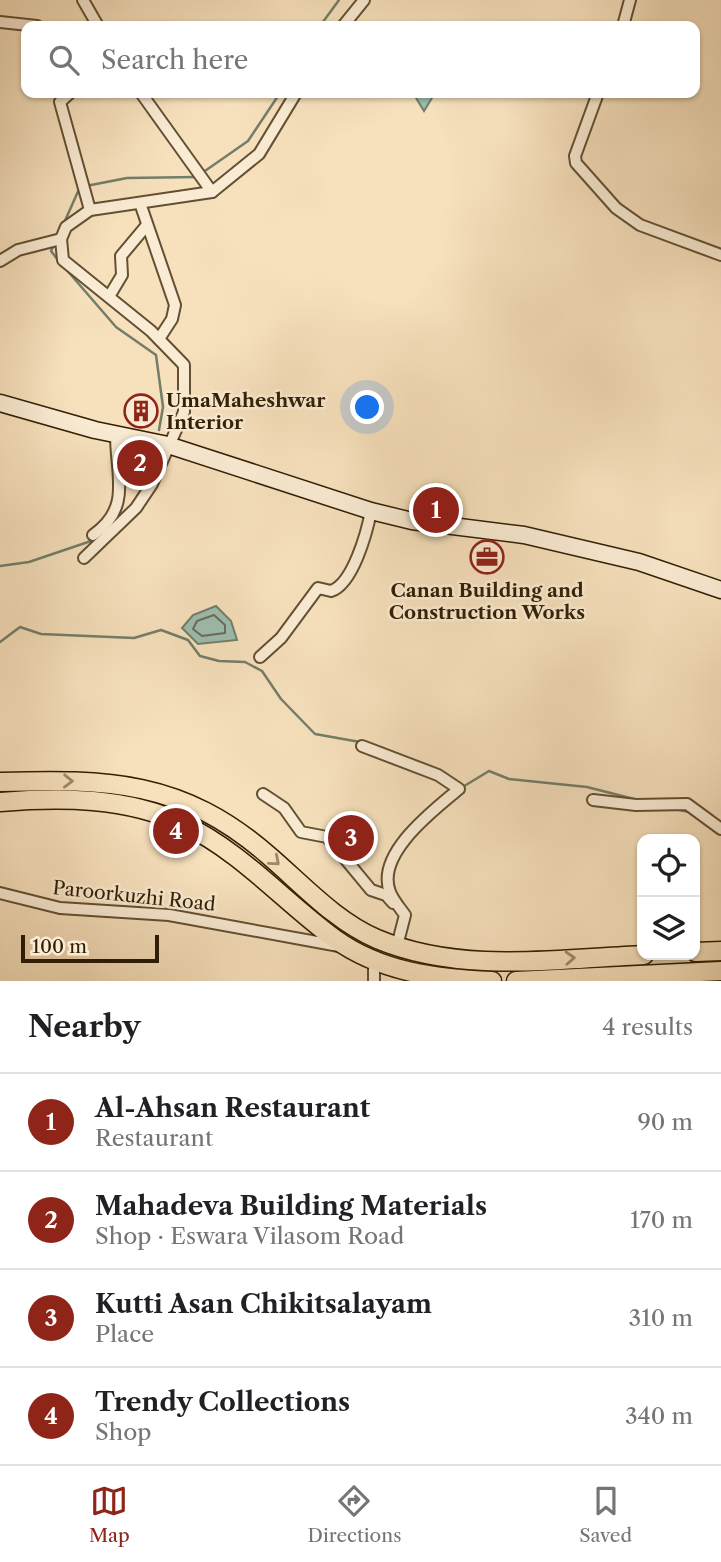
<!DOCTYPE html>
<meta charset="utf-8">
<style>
:root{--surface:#fff;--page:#f2f2f2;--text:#202124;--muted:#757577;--line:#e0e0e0;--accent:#8f2418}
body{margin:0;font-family:"Libre Caslon Text",serif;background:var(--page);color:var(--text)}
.controls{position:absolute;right:21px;bottom:21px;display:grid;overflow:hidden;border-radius:14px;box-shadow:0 2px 5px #0004}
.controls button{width:63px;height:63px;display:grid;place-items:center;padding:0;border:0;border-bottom:2px solid var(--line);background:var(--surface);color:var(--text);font:35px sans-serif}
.scale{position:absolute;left:21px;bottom:18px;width:138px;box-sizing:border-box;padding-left:7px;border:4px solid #321f03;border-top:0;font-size:19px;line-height:24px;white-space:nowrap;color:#321f03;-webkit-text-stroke:5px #faecd4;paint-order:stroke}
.you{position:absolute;left:368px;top:408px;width:24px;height:24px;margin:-18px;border:5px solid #fff;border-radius:50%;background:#1a73e8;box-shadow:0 0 0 10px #1a73e833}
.badge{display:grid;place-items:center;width:46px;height:46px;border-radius:50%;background:var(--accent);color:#fff;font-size:23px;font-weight:700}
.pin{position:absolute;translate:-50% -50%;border:4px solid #fff;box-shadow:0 2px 7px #0006}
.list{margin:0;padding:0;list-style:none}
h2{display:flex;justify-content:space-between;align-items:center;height:91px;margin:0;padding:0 28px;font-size:30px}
h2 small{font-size:23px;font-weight:400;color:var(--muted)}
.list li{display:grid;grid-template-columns:46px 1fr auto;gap:21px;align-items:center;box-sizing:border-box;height:98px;padding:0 28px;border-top:2px solid var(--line)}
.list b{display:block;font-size:26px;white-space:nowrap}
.list p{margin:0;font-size:23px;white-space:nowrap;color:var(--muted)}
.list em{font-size:23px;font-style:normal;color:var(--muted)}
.icon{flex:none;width:38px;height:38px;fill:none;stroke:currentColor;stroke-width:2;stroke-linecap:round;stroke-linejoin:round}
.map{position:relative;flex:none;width:721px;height:981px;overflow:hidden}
.search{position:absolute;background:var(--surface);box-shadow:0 2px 5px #0004;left:21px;right:21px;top:21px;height:77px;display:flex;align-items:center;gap:18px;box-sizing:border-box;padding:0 24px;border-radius:14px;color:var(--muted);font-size:26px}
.sheet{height:483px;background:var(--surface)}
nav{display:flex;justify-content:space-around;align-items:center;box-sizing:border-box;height:98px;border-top:2px solid var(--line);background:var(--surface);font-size:19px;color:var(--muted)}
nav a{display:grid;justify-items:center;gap:4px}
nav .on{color:var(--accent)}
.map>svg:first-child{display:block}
</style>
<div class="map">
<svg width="721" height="981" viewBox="0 0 721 981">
<rect width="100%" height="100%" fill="#f7e1bd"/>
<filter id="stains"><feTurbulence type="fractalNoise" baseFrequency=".00286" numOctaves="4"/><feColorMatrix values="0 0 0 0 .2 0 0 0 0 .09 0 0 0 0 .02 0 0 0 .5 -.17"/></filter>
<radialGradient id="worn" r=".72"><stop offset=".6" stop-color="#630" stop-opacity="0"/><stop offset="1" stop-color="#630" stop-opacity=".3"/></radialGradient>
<!-- water -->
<g fill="#9dbeb1" stroke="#727e6b" stroke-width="2">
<path d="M 413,93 L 435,93 L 424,111 Z"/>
<path d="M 216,606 L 231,621 L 237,640 L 198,644 L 182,628 L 193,615 Z"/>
</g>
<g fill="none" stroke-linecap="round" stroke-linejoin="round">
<!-- shore -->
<path stroke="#686e5a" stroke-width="2" d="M 214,615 L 225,625 L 225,633 L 202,636 L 193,629 L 197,621 Z"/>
<!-- stream -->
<g stroke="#727e6b" stroke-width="2.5">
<path d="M 320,26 L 339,0"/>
<path d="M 202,173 L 248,141 L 280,93"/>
<path d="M 86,186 L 127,178 L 197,177"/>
<path d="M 64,223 L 80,187"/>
<path d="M 54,245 L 51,251 L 58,260"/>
<path d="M 65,268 L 116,327 L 156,355 L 163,407 L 159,430"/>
<path d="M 151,473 L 156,448"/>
<path d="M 0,566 L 29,562 L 94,540"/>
<path d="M 0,642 L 20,627 L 41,634 L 134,638 L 161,630 L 188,640 L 200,656 L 219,661 L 245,662 L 262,671 L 281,699 L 315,734 L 360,742"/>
<path d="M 380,747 L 400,755"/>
<path d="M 461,788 L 489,771 L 509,779 L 587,787 L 638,800"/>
<path d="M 675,809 L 689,812"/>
</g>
<defs>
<g id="street">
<path d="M 83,0 L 98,26"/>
<path d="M 0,22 L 37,26"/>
<path d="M 343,26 L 364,0"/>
<path d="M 623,26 L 630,0"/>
<path d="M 70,93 L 60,102 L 90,210"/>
<path d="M 141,93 L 212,192"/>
<path d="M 598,93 L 575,156 L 576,163 L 616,208 L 640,225 L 721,255"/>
<path d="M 140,203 L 175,305 L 172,319 L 159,339"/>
<path d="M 0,261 L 18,250 L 61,239"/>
<path d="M 110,295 L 122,275 L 121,256 L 147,225"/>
<path d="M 93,535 C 132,508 116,476 116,435"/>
<path d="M 84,558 L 136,508 L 152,484 L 184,412 L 184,365 L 151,331 L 63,260 L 61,239 L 66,227 L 90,210 L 212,192 L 259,154 L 296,93"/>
<path d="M 260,657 L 281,638 L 318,588 L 331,591 C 353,584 367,532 371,511"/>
<path d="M 362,746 L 438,775 L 459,789 C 434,810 375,854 390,892 C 393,900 400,908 405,915 L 397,946"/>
<path d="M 263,794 L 284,808 L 301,832 L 327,837 L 371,890 L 386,895 L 393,903"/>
<path d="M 593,800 L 636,805 L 687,804 L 721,829"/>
<path d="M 0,893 L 60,908 L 169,915 L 339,946"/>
<path d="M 374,981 L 374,960"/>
</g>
<path id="secondary" d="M 0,403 L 95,430 L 168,445 L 371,511 L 412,521 L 524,535 L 639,562 L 721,590"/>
<g id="primary">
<path d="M 0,782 C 108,779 182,780 268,855 C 302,884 335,921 377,939 C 460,974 556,959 644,955"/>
<path d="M 0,802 C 60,797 127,797 183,824 C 242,852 283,901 335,939 C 381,972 437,979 492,981"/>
<path d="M 695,952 L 721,951"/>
<path d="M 516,981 L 721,971"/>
</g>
</defs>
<!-- street casing -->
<use href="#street" stroke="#635032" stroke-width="14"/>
<!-- secondary casing -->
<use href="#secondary" stroke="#321f03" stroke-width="19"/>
<!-- primary casing -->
<use href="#primary" stroke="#321f03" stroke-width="21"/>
<!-- street -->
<use href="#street" stroke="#faecd4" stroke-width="10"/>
<!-- secondary -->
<use href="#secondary" stroke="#faecd4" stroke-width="16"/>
<!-- primary -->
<use href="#primary" stroke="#f7e1bd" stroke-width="18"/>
</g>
<!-- one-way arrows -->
<defs><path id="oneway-chevron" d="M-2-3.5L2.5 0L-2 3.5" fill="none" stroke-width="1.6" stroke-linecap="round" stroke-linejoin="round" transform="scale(1.75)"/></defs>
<g stroke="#9e8a69">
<use href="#oneway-chevron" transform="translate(68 781) rotate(1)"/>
<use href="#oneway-chevron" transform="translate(275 861) rotate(41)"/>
<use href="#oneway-chevron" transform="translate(570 958) rotate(-3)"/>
</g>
<!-- icons -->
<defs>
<symbol id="building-ring" viewBox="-11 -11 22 22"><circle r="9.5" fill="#faecd4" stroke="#8f2418" stroke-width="1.5"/><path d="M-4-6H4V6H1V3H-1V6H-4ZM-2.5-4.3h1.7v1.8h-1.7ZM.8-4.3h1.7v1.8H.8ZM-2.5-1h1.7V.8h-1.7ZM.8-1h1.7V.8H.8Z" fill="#8f2418"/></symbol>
<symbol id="office-ring" viewBox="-11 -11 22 22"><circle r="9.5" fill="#faecd4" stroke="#8f2418" stroke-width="1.5"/><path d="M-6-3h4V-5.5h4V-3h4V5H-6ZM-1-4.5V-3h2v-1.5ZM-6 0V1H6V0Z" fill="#8f2418"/></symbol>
</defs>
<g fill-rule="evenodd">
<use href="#building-ring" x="122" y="392" width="38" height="38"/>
<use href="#office-ring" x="468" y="538" width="38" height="38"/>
</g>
<g text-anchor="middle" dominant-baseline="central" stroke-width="5" stroke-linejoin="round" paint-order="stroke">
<!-- poi labels -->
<g font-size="19" font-weight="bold" fill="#321f03" stroke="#faecd4" text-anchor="start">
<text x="166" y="400">UmaMaheshwar<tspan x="166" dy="22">Interior</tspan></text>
<text x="487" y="590" text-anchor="middle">Canan Building and<tspan x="487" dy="22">Construction Works</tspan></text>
</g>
<!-- street labels -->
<g font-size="19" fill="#321f03" stroke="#faecd4">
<text transform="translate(134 896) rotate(6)">Paroorkuzhi Road</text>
</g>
</g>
<rect width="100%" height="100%" filter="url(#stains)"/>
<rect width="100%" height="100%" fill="url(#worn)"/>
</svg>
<div class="controls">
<button><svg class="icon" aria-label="locate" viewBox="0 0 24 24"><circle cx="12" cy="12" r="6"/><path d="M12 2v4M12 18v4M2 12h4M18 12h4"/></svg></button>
<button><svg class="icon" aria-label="layers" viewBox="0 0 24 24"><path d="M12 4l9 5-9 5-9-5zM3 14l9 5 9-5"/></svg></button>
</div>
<div class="scale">100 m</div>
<div class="you"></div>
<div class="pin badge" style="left:436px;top:510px">1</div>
<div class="pin badge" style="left:140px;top:463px">2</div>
<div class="pin badge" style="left:351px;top:838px">3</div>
<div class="pin badge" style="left:176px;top:831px">4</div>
<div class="search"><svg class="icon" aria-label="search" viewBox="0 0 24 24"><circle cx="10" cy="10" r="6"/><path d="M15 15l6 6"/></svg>Search here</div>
</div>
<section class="sheet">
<h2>Nearby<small>4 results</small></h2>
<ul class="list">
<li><span class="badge">1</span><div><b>Al-Ahsan Restaurant</b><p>Restaurant</p></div><em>90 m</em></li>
<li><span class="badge">2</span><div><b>Mahadeva Building Materials</b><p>Shop · Eswara Vilasom Road</p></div><em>170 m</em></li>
<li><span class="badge">3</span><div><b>Kutti Asan Chikitsalayam</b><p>Place</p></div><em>310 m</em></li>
<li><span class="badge">4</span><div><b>Trendy Collections</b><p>Shop</p></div><em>340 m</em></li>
</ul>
</section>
<nav>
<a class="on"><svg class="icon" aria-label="map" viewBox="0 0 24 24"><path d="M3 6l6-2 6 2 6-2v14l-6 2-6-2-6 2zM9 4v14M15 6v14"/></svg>Map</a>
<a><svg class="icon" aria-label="directions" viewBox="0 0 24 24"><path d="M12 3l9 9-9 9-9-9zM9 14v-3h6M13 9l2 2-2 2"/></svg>Directions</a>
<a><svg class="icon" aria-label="saved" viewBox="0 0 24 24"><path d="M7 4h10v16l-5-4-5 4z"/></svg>Saved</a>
</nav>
